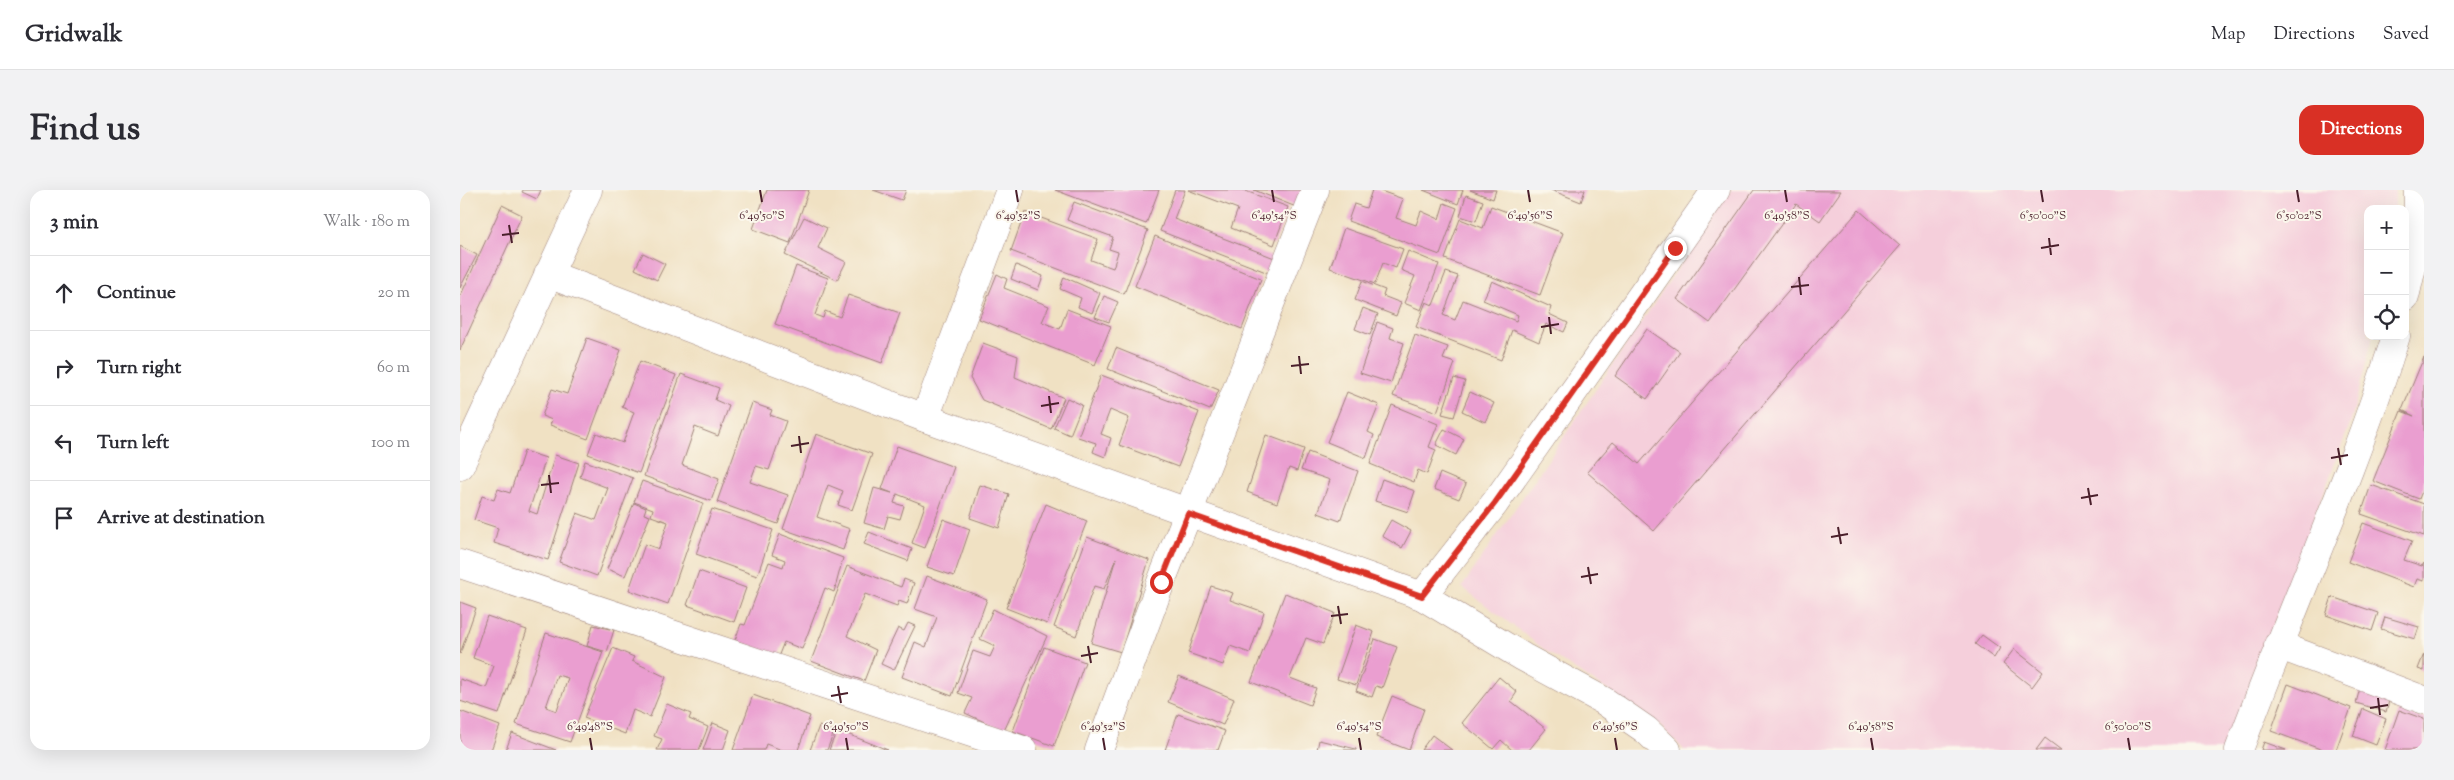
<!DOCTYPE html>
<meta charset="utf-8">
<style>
:root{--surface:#fff;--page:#f2f2f3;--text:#2b2b33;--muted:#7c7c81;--line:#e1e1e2;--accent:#d93025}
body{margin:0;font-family:"Sorts Mill Goudy",serif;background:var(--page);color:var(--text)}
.controls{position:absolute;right:15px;top:15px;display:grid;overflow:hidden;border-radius:10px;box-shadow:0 5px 20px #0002}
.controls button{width:45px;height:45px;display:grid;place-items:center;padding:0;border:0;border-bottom:1px solid var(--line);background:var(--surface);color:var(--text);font:25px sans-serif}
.stop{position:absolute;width:15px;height:15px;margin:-11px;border:4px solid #d93025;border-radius:50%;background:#fff}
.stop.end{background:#d93025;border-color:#fff;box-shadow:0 1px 5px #0008}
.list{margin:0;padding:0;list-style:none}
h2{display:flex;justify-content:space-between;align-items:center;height:65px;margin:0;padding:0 20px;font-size:21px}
h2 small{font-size:16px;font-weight:400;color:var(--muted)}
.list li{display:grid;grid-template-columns:32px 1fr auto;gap:15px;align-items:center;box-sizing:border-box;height:75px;padding:0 20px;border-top:1px solid var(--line)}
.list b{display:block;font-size:19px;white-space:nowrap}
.list em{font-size:16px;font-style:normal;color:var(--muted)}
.icon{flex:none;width:28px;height:28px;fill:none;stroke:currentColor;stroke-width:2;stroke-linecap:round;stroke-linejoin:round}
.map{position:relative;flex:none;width:1964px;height:560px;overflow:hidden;border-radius:15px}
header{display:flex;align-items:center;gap:30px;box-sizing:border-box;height:70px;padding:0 25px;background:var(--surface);border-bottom:1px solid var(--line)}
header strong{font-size:24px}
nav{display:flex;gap:28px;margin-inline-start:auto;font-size:18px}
.intro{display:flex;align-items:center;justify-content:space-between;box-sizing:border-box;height:120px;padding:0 30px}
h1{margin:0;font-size:35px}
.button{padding:12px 22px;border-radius:15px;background:var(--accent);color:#fff;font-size:18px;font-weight:700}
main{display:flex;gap:30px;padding:0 30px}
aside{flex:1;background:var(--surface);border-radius:15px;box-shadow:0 5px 20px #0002}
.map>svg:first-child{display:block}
</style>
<header>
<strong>Gridwalk</strong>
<nav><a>Map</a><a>Directions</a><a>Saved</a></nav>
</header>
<div class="intro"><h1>Find us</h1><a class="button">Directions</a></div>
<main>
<aside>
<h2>3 min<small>Walk · 180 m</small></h2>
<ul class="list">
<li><svg class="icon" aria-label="ahead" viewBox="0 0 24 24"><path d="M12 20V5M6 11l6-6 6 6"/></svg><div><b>Continue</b></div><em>20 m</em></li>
<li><svg class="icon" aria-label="right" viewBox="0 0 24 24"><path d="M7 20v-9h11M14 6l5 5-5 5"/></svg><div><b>Turn right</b></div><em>60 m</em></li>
<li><svg class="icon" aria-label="left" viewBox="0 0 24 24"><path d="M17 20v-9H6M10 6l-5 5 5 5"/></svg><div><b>Turn left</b></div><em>100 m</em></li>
<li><svg class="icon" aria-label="arrive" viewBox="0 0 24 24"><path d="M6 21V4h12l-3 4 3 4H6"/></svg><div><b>Arrive at destination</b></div></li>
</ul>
</aside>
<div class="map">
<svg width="1964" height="560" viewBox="0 0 1964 560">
<rect width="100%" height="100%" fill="#fbf7ec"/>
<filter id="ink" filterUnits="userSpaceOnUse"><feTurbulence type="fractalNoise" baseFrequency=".02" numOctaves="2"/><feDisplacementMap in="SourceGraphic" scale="10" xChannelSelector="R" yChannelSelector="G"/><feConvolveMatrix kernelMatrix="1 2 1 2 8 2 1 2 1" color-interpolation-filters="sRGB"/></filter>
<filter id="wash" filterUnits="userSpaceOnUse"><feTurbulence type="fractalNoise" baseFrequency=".0096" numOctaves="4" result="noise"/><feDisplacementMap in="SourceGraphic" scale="20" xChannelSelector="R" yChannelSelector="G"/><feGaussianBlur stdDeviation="1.12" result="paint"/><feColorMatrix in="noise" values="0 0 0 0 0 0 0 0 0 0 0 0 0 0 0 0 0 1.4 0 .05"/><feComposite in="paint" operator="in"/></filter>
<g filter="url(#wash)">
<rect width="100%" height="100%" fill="#f0e1c3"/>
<!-- built -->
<path fill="#f5cfdb" d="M 1271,0 L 1935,0 L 1935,19 L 1908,19 L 1908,146 L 1913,146 L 1891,231 L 1766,560 L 1224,560 L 1194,530 L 1089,463 L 1002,397 Z"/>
<g id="blocks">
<!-- building -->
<g fill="#ea9ed0" fill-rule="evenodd">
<path d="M 63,0 L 81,0 L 77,9 L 62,2 Z"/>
<path d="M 307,0 L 349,0 L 330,53 L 293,39 Z"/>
<path d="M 413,0 L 446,0 L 442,10 Z"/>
<path d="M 595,0 L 699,0 L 686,34 Z"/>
<path d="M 715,0 L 725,0 L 714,29 L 817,69 L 811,84 L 700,41 Z"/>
<path d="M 728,0 L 783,0 L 828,17 L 814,55 L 771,38 L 778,19 Z"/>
<path d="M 794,0 L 842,0 L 836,17 Z"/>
<path d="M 912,0 L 918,0 L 943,9 L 936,28 L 956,35 L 961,21 L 979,29 L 984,13 L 997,18 L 980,65 L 888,31 L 894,14 L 906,18 Z"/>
<path d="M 963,0 L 1003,0 L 998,14 Z"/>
<path d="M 1010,0 L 1036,0 L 1033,9 Z"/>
<path d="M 1091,0 L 1125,0 L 1121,12 Z"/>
<path d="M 1294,0 L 1381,1 L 1360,31 L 1336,14 L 1250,133 L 1217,109 Z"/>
<path d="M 1006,5 L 1023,11 L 1016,31 L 1000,26 Z"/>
<path d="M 614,12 L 688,40 L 664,104 L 551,61 L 565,22 L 638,49 L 631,70 L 653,78 L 658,62 L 649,59 L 653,47 L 607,30 Z"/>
<path d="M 42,15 L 62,25 L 0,160 L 0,107 Z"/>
<path d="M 1031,16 L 1103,43 L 1080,105 L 985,69 L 1000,29 L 1023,38 Z"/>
<path d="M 1399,20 L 1440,56 L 1194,341 L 1127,282 L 1153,252 L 1179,274 Z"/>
<path d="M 344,27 L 367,38 L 358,58 L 386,72 L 377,90 L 325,65 Z"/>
<path d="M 884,38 L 943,59 L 936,78 L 923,73 L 915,94 L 870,78 Z"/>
<path d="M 695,46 L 801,89 L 782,139 L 675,96 Z"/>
<path d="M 0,56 L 17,65 L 0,98 Z"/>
<path d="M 948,61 L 979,74 L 961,120 L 944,113 L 955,86 L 941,80 Z"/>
<path d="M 183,63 L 205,74 L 197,90 L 175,79 Z"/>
<path d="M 556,75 L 583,86 L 578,100 L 551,89 Z"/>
<path d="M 336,76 L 368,88 L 355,125 L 363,128 L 365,121 L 380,127 L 388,105 L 440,123 L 422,173 L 315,134 Z"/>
<path d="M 986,82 L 998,86 L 983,125 L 995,130 L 1003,110 L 1056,131 L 1058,125 L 1023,110 L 1032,91 L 1091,117 L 1089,124 L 1108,133 L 1104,142 L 1086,134 L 1079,152 L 1052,140 L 1041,170 L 956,137 L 966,112 L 973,115 Z"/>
<path d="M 537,84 L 547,89 L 544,98 L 589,116 L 582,132 L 600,139 L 607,119 L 651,136 L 635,175 L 519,129 Z"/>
<path d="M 604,87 L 640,103 L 632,123 L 618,117 L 621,108 L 600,99 Z"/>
<path d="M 902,91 L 925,100 L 923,106 L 941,113 L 936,126 L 895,110 Z"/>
<path d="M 644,106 L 658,112 L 649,132 L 635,127 Z"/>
<path d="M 903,118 L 918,124 L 910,145 L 895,139 Z"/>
<path d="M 917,132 L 933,138 L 930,148 L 944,153 L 931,193 L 900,183 Z"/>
<path d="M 1187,139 L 1220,162 L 1187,209 L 1155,186 Z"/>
<path d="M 955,145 L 988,157 L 983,169 L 995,173 L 977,222 L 933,206 Z"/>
<path d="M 127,148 L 161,160 L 128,249 L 90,235 L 92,230 L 82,226 L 92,199 L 107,204 Z"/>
<path d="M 523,153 L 558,166 L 555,187 L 604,208 L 591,239 L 522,210 L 510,188 Z"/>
<path d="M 656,158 L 759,200 L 750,220 L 648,179 Z"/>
<path d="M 1964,167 L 1964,296 L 1959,309 L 1913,291 L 1941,221 L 1954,226 L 1942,220 Z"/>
<path d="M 180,171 L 216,185 L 179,283 L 128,264 L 136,243 L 163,253 L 174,222 L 162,217 Z"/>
<path d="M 221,184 L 259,198 L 255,210 L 269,216 L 258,246 L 235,237 L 222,275 L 259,289 L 251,311 L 184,286 Z"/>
<path d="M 641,185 L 739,222 L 718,277 L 659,255 L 669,228 L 650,220 L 641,244 L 651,248 L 645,267 L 633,262 L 636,253 L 618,247 Z"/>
<path d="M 994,188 L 1005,191 L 994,227 L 982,224 Z"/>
<path d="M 887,202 L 919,215 L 908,242 L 914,245 L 906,268 L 867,252 Z"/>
<path d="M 1010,202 L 1034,213 L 1025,232 L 1002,221 Z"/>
<path d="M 607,208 L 622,215 L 610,245 L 594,238 Z"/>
<path d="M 292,213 L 312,220 L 310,225 L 326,231 L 309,280 L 296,276 L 290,292 L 328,305 L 318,334 L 257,312 Z"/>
<path d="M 932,215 L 978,234 L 969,257 L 976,260 L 967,284 L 958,280 L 954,292 L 910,274 Z"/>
<path d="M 984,239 L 1004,249 L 996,265 L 976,255 Z"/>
<path d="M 356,244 L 412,264 L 392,320 L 378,315 L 383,301 L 368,295 L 357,327 L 390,339 L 383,360 L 323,339 Z"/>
<path d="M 806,245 L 844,259 L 837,281 L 829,278 L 817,313 L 787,302 Z"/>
<path d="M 437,256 L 494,277 L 465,358 L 452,353 L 465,315 L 437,304 L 434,313 L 444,316 L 440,329 L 428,326 L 424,339 L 404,333 L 414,298 L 432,303 L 422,299 Z"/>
<path d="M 64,261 L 86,268 L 69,321 L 77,324 L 95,265 L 119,273 L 88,370 L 34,353 L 38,338 L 14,330 L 22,306 L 34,310 L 38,299 L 50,303 Z"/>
<path d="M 848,262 L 898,281 L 880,331 L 858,323 L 870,290 L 841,280 Z"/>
<path d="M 125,271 L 173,288 L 137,386 L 99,372 L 117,323 L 136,330 L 148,298 L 120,287 Z"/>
<path d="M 980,283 L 1006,294 L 999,309 L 974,299 Z"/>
<path d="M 922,289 L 955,301 L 948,322 L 915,311 Z"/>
<path d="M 182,291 L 243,313 L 208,414 L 169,400 L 185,354 L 199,359 L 208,332 L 191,326 L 193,319 L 174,312 Z"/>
<path d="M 520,295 L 549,304 L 539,338 L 510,328 Z"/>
<path d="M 1911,295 L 1964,314 L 1964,346 L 1901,324 Z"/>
<path d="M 174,313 L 186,318 L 184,324 L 190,326 L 165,386 L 147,379 Z"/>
<path d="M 586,314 L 627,331 L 587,434 L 546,418 Z"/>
<path d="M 252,319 L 313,340 L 297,386 L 236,364 Z"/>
<path d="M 483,329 L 510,339 L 494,386 L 467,377 Z"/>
<path d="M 931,330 L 951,341 L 942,358 L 922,346 Z"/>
<path d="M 1903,333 L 1952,351 L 1944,370 L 1962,376 L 1964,373 L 1964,391 L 1957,389 L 1954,397 L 1888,372 Z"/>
<path d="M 409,342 L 452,359 L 448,371 L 404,354 Z"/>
<path d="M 320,344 L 383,368 L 374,402 L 365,398 L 342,459 L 324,452 L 318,467 L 275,450 L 281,434 L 285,435 L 309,372 L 323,377 L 325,370 L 312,365 Z"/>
<path d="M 627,347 L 689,370 L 661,462 L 631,453 L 656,368 L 644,399 L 634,396 L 616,446 L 594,437 Z"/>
<path d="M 387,376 L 441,397 L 444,389 L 454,393 L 447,414 L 439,411 L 437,416 L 405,404 L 387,446 L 416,460 L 404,491 L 351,471 Z"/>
<path d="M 239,381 L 286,398 L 274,432 L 227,415 Z"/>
<path d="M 467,386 L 527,409 L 492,506 L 442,487 L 455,452 L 466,457 L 477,427 L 455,419 Z"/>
<path d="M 751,396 L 773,403 L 770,410 L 804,422 L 790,463 L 770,456 L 763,475 L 728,463 Z"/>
<path d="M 825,403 L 875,423 L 863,454 L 846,448 L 830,488 L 856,498 L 850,515 L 791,492 Z"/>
<path d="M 1872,407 L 1918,423 L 1912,441 L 1866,425 Z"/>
<path d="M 0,412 L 16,418 L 0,464 Z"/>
<path d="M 533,419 L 587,446 L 544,541 L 505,523 L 512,508 L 498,503 L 513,461 L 530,467 L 535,456 L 520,449 Z"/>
<path d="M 27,426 L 67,440 L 39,524 L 0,511 L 0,489 L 26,498 L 34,476 L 13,468 Z"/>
<path d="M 1925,427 L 1959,437 L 1955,449 L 1921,439 Z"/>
<path d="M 448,433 L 455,436 L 434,480 L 421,474 L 438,438 L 444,441 Z"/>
<path d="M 133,435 L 154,440 L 147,462 L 127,456 Z"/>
<path d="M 896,435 L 914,442 L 896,495 L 877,489 Z"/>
<path d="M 86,443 L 143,462 L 110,552 L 56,534 ZM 97,485 L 108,488 L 97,521 L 86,517 Z"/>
<path d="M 1522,445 L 1540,458 L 1534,468 L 1515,454 Z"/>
<path d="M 915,449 L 937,457 L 922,498 L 916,496 L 912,507 L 896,501 Z"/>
<path d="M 584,457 L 625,472 L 594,556 L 553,541 Z"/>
<path d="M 153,458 L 174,467 L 172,471 L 206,487 L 190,527 L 173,520 L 165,544 L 124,528 Z"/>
<path d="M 1554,459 L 1583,482 L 1572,497 L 1543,474 Z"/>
<path d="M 1964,464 L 1964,481 L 1958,479 Z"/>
<path d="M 719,486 L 774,509 L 763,535 L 708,512 Z"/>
<path d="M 1039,487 L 1057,502 L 1051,511 L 1086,539 L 1069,560 L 1052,560 L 1041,550 L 1033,559 L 1002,533 Z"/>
<path d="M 1828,494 L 1891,518 L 1876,560 L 1863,560 L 1811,541 Z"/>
<path d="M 1900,498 L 1930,507 L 1926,522 L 1896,513 Z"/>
<path d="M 293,505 L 350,526 L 338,560 L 322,560 L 306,554 L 304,560 L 273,560 Z"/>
<path d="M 932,506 L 964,519 L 949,560 L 916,547 Z"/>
<path d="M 207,514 L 231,524 L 229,529 L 248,537 L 239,560 L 197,560 L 202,549 L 194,546 Z"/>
<path d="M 1903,519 L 1926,529 L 1916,555 L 1893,546 Z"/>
<path d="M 1939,520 L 1964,529 L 1964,560 L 1925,560 Z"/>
<path d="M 0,521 L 40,536 L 31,560 L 0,560 Z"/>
<path d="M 718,524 L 765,541 L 758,560 L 705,560 Z"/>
<path d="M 253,533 L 270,540 L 263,560 L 243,560 Z"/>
<path d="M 359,536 L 374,542 L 367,560 L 350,560 Z"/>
<path d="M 377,540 L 428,560 L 369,560 Z"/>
<path d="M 52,543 L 96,560 L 46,560 Z"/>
<path d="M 972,545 L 992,560 L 961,560 Z"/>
<path d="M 1585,548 L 1601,560 L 1576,560 Z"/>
<path d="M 859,550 L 896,559 L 896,560 L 857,560 Z"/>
<path d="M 1804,552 L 1826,560 L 1801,560 Z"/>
</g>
</g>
</g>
<g filter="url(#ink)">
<use href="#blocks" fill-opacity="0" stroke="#9d8077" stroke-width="1"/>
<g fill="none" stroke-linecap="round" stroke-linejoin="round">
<defs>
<g id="minor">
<path d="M 88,84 L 465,228 L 962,406 L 1063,467 L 1144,511 L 1186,540 L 1207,560"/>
<path d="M 1945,107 L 1958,52 L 1958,0"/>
<path d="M 465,228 L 550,0"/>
<path d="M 0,276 L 128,0"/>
<path d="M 0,374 L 563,560"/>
<path d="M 962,406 L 1035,313 L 1256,0"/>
<path d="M 1818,455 L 1964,510"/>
<path d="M 639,560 L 701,392 L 855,0"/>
<path d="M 1779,560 C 1830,422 1892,287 1936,146"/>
</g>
</defs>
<!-- minor casing -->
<use href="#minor" stroke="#9d8077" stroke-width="29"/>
<!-- minor -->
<use href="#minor" stroke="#fff" stroke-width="28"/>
</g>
</g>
<g fill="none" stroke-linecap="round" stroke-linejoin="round" filter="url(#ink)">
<!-- route -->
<path stroke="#d93025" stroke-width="6" d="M 701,392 L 728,324 L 962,406 L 1035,313 L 1215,58"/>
</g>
<!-- ticks -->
<path fill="none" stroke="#4a1f2b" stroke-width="2" d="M 300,0 L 302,12M 556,0 L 558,12M 812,0 L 814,12M 1068,0 L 1070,12M 1325,0 L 1327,12M 1581,0 L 1583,12M 1837,0 L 1839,12M 49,35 L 52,53M 42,45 L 59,43M 1589,48 L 1591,65M 1581,58 L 1599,55M 1339,87 L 1341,105M 1331,97 L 1349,95M 1089,127 L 1091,144M 1081,137 L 1099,134M 839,166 L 841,184M 831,176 L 849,174M 589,206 L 591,223M 581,216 L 599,213M 339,246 L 341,263M 331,256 L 349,253M 1878,258 L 1881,275M 1871,268 L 1888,265M 89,285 L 91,303M 81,295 L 99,293M 1628,298 L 1631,315M 1621,308 L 1638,305M 1378,337 L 1381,354M 1371,347 L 1388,344M 1128,377 L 1131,394M 1121,387 L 1138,384M 878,416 L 881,434M 871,426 L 888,424M 628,456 L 631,473M 621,466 L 638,463M 378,496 L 381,513M 371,506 L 388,503M 1918,508 L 1920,525M 1910,518 L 1928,515M 130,548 L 132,560M 386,548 L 388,560M 643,548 L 645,560M 899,548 L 901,560M 1155,548 L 1157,560M 1411,548 L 1413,560M 1668,548 L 1670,560"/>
<g font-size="12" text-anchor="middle" fill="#4a1f2b" stroke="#fbf7ec" stroke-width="4" stroke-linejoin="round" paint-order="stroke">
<text x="302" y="29">6°49'50"S</text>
<text x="558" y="29">6°49'52"S</text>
<text x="814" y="29">6°49'54"S</text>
<text x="1070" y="29">6°49'56"S</text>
<text x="1583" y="29">6°50'00"S</text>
<text x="1327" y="29">6°49'58"S</text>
<text x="1839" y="29">6°50'02"S</text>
<text x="130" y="540">6°49'48"S</text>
<text x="386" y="540">6°49'50"S</text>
<text x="643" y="540">6°49'52"S</text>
<text x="899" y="540">6°49'54"S</text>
<text x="1155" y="540">6°49'56"S</text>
<text x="1411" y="540">6°49'58"S</text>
<text x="1668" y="540">6°50'00"S</text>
</g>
</svg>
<div class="controls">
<button>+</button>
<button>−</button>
<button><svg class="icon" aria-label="locate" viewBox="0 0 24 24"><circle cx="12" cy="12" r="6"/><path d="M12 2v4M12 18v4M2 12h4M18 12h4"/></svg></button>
</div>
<div class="stop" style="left:701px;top:392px"></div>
<div class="stop end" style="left:1215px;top:58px"></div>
</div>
</main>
